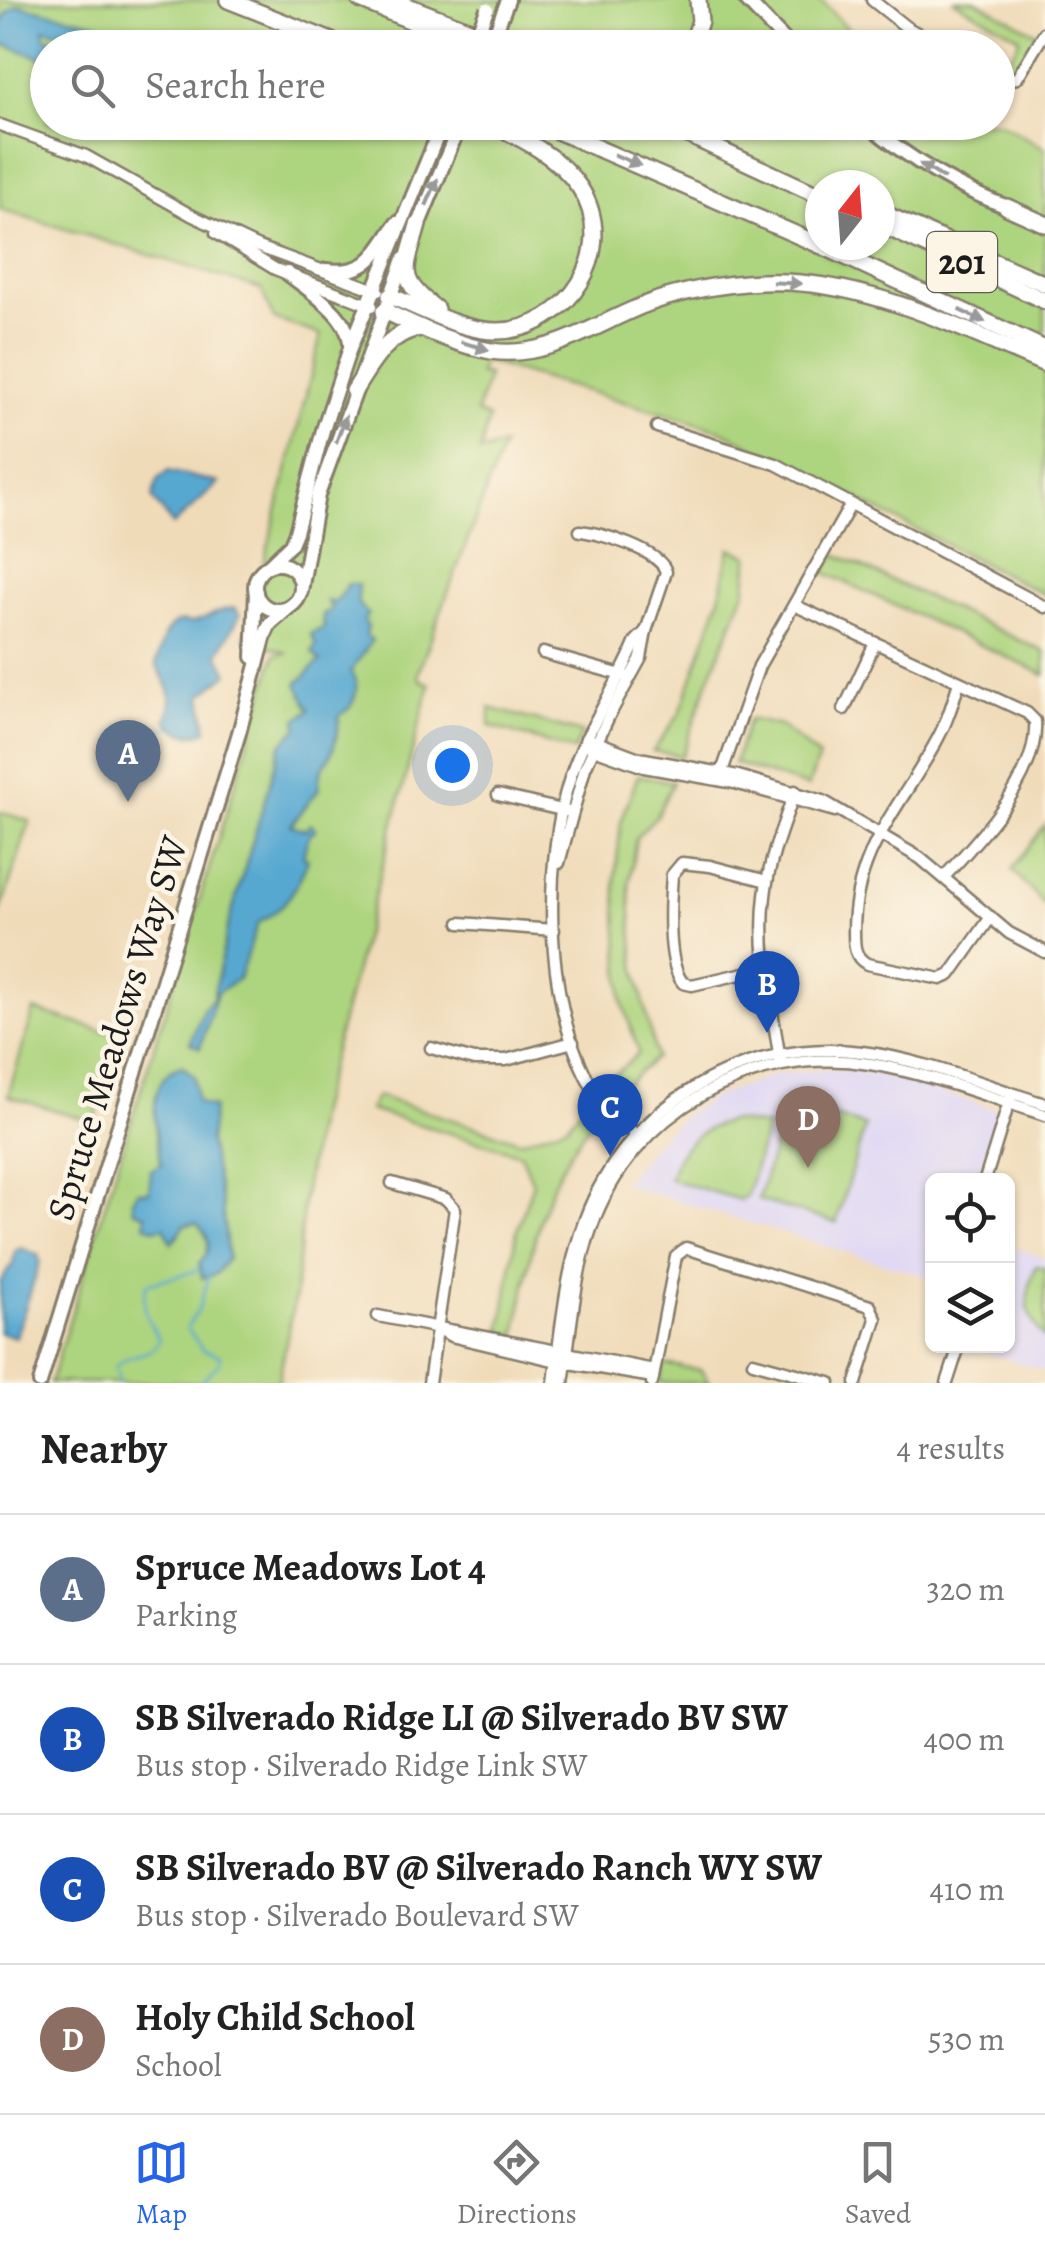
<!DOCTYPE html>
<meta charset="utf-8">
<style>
:root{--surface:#fff;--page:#f6f6f6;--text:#222;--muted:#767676;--line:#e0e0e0;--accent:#2563eb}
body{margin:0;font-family:Alegreya,serif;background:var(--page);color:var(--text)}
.controls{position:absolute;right:30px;bottom:30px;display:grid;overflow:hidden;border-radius:15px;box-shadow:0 2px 8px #0004}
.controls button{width:90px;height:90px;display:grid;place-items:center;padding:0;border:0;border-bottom:2px solid var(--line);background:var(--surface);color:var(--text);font:50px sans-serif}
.compass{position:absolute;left:805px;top:170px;width:90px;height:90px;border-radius:50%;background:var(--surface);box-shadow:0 2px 8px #0004;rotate:17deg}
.you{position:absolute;left:452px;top:765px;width:35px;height:35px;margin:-25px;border:8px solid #fff;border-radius:50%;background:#1a73e8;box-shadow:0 0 0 15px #1a73e833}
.badge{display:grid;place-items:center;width:65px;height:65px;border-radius:50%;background:var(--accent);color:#fff;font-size:32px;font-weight:700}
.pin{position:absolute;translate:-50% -82px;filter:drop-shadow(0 2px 5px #0008)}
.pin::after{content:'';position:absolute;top:52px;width:35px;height:30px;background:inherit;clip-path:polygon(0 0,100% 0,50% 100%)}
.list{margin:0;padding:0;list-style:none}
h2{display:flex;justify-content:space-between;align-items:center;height:130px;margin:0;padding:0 40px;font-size:42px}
h2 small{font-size:32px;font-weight:400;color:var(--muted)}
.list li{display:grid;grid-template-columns:65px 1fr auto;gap:30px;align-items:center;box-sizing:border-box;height:150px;padding:0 40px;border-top:2px solid var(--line)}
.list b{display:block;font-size:38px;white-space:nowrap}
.list p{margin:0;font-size:32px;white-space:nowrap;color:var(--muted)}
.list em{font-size:32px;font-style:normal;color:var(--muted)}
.icon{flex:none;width:55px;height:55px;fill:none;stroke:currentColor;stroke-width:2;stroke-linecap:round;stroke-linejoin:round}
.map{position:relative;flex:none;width:1045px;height:1383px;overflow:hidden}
.search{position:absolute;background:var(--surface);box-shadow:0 2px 8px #0004;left:30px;right:30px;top:30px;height:110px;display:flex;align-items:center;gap:25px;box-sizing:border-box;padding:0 35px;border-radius:55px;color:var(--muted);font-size:38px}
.sheet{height:730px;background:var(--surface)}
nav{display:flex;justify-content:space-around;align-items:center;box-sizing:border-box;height:140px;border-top:2px solid var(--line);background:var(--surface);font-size:28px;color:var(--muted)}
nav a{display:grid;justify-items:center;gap:5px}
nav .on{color:var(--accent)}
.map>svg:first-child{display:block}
</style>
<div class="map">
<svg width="1045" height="1383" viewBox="0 0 1045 1383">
<rect width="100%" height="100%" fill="#fcf5e5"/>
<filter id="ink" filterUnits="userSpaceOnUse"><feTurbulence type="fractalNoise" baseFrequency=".01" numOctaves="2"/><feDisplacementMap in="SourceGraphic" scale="20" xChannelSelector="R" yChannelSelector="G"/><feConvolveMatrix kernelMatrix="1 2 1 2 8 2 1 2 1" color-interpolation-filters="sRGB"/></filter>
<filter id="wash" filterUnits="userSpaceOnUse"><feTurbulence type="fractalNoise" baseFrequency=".0048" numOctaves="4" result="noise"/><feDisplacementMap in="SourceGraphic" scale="40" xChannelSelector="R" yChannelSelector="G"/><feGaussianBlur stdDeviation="2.25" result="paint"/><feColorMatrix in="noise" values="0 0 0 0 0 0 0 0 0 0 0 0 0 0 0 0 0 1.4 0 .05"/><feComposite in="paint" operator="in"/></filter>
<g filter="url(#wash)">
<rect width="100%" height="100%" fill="#f0dbb9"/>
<!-- built -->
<g fill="#ddd5f6">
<path d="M 811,1070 L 848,1070 L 894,1078 L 998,1110 L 978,1180 L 932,1180 L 932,1278 L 622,1184 L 658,1139 L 685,1115 L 712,1098 L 775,1075 Z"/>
<path d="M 1008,1246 L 1045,1258 L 1045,1371 L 965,1346 L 1008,1346 Z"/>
</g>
<!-- green -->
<g fill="#add47e" stroke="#64784d" stroke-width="2.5" fill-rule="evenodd">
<path d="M 0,0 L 820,0 L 866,47 L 48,48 L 48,122 L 998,122 L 1045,148 L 1045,595 L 720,430 L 483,361 L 479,374 L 488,375 L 477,413 L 489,418 L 480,452 L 503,445 L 418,673 L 420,680 L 430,684 L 318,1112 L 304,1196 L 295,1296 L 278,1383 L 50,1383 L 275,655 L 288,653 L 245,639 L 321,335 L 274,319 L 261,289 L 0,209 ZM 820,185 L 880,185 L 880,245 L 820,245 Z"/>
<path d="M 952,0 L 975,0 L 1038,34 L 1016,71 L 1008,74 L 1002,71 L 1020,39 L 1018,36 Z"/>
<path d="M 730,548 L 749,556 L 746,589 L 708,682 L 682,756 L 653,751 L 680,713 L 720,597 Z"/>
<path d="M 835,554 L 1045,652 L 1045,675 L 823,572 Z"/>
<path d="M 490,708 L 582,733 L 574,751 L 490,726 Z"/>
<path d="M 749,719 L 781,726 L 819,757 L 808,787 L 734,763 Z"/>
<path d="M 638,775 L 673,782 L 657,815 L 636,838 L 629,886 L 635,964 L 656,1057 L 611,1098 L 600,1087 L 639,1053 L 622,1000 L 615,879 L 621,822 Z"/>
<path d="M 0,812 L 30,821 L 0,913 Z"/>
<path d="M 1045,825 L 1045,905 L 1012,870 Z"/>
<path d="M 34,1010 L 120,1036 L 94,1122 L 8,1096 Z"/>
<path d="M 377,1096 L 520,1141 L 566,1126 L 590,1097 L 601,1110 C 539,1181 532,1247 516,1336 L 501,1332 L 517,1230 L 533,1183 L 521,1154 L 369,1110 Z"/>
<path d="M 787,1103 L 865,1126 L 836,1223 L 758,1200 Z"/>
<path d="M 731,1121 L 767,1126 L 746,1197 L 740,1200 L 669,1179 C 677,1148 700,1127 731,1121 Z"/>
<path d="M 1036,1266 L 1045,1268 L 1045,1339 C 1023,1315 1024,1295 1036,1266 Z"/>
<path d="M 663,1364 L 701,1370 L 709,1383 L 660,1383 Z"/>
</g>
<!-- water -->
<g fill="#57a8d1" stroke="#3a6276" stroke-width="2.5">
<path d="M 19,5 L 97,23 L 102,31 L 100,40 L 44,29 L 45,37 L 80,47 L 48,48 L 47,65 L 42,63 L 42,58 L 0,43 C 0,27 2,11 19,5 Z"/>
<path d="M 168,471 L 219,483 L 173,525 L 152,498 L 158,479 Z"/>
<path d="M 348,584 L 358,585 L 358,604 L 368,614 L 364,620 L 368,627 L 366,635 L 372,640 L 351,672 C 361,686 356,707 340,715 C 338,726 337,739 333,749 C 327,766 317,769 319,789 L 291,825 L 305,830 L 311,824 L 316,829 L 309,835 L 303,856 L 308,859 C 297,889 287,907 258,923 L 239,978 L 217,993 L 200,1048 L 190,1043 L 203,1010 L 213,998 L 228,925 L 281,745 L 298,727 L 297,719 L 310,710 L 297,684 L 320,661 L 312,652 L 316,646 L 311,634 L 324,628 L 323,615 L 332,609 L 327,601 L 335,603 Z"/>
<path d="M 235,608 L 240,615 L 218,654 L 228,673 L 202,695 L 207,730 C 193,739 175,733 166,719 C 178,698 166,684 156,664 C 161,651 162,626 179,622 C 194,619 180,626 196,621 C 211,617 218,609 235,608 Z"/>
<path d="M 182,1066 L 194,1076 L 197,1102 L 213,1108 L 209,1142 L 222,1205 L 228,1258 L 216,1274 L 202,1278 L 199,1263 C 213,1250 210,1235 196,1223 L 185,1225 L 172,1243 L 164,1227 L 155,1229 L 145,1225 L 146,1215 L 133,1210 L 133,1200 L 138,1191 L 149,1192 L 151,1170 L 161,1164 C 156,1135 142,1077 182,1066 Z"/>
<path d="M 21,1248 L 38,1255 L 40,1262 L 16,1337 L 0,1333 L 0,1282 L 13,1264 L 15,1251 Z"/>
</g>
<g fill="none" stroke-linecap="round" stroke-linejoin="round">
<!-- stream -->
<g stroke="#57a8d1" stroke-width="2.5">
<path d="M 130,722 C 141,725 161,730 171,727"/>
<path d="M 120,1383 L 115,1367 C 129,1350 150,1360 159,1340 C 148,1322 140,1305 147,1284 L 199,1270"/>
<path d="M 200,1383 L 219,1363 L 220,1356 L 202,1349 L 187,1328 L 199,1308 L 209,1276"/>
</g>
</g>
</g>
<g filter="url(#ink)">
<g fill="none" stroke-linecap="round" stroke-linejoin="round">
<defs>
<g id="minor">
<path d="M 872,0 L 906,27 L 944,48"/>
<path d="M 998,76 L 1006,80 L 1017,78 L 1045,32"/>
<path d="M 0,125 L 86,156 L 191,215 L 256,246 L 378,291"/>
<path d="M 216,233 L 275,269 L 372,306"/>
<path d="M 657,427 L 776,464 L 1045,607"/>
<path d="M 794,605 L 1027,713 L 1035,721 C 1039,777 980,838 945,876"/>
<path d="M 543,653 L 625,676"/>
<path d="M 959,682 C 953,702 947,722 937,740 C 902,806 854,850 854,931 C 854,946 854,957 867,964 L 941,979 L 950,975 L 991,917"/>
<path d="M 844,709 L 875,643"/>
<path d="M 586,738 L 639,758 L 738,776 L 823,801 L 920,858 L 1009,933 L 1045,952"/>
<path d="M 591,748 L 644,767 L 735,783 L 835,811"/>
<path d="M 719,780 L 759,666 L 851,504"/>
<path d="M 498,795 L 566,811"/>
<path d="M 559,863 L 585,768 L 609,716 L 641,658 L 646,631 L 666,572 C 661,551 601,533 580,531"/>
<path d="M 460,923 L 554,930"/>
<path d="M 767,968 L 692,985 L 683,983 C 666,963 670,901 672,875 L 682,863 L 710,866 L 767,881"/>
<path d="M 431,1048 L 474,1060 L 506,1060 L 573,1042"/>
<path d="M 780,1060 C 772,1006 758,950 765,896 C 769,860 783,825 795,791"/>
<path d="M 640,1138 C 618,1120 599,1102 586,1076 C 545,997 543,861 570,778 C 586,729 617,688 636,641 L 646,631"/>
<path d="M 985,1180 L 1010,1099"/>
<path d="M 392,1183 L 446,1199 L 455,1209 L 429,1383"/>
<path d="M 378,1316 L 654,1370"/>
<path d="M 439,1329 L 451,1336 L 557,1361 L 653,1377"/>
<path d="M 753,1362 L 830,1383"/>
<path d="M 554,1383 C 561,1329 566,1270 585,1219 C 627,1106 743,1037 862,1052 C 922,1059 987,1086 1045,1104"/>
<path d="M 563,1383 C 571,1331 574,1276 592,1226 C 632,1113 752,1044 870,1064 C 929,1073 988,1097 1045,1115"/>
<path d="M 652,1383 L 676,1256 L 686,1248 L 870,1306 L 876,1319 L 856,1383"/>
<path d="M 947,1383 L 959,1346"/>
</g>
<g id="major">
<path d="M 746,0 L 792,48"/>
<path d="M 502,15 L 508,0"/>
<path d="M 865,122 C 910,160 957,189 1013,209"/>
<path d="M 416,231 L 461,122"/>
<path d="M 326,270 C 368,275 374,256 397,223"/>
<path d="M 287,273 C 309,291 352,316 350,348"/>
<circle cx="278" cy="587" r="23"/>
<path d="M 268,566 L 291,544 L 296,532 L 323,430 L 349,351 L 443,122"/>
<path d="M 301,591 L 318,495 L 404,259"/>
<path d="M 253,657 L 256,592"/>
<path d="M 40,1383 L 239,733 L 265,635 L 270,624 L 293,604"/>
</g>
<g id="highway">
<path d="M 228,0 L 349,48"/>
<path d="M 360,0 L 478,48"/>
<path d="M 392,0 L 517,48"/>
<path d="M 691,48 L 700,21 L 698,0"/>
<path d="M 537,122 L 820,245"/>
<path d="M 660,122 L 820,196"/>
<path d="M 1007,207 L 1045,224"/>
<path d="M 880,212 L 1045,284"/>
<path d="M 880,224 L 1045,301"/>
<path d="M 418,225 C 406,269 395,278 436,309"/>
<path d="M 820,245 L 1045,349"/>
<path d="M 390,296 C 424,309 461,331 498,331 C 568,330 620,250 580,188 C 559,156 521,138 488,122"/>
<path d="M 384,311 C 418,326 454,345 491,351 C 548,360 598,322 649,303 C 685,290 723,284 761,282 C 861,277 956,327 1045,364"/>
<path d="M 354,391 C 370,365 389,331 421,328"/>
</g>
</defs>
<!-- minor casing -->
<use href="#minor" stroke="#867c6a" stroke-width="15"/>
<!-- major casing -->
<use href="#major" stroke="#867c6a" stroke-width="18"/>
<!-- highway casing -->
<use href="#highway" stroke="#867c6a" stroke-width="20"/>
<!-- minor -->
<use href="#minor" stroke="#fff" stroke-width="10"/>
<!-- major -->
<use href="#major" stroke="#fff" stroke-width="12"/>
<!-- highway -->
<use href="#highway" stroke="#fff" stroke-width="15"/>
<defs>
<g id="major-bridge">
<path d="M 472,48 L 487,9"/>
<path d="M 490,48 L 502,15"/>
</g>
</defs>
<!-- major-bridge casing -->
<use href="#major-bridge" stroke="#867c6a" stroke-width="18" stroke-linecap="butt"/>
<!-- major-bridge -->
<use href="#major-bridge" stroke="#fff" stroke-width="12"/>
</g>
<!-- one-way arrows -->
<defs><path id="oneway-solid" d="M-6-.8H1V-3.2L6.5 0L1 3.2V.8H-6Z" transform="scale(2.5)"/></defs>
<g fill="#999">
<use href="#oneway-solid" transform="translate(627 160) rotate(23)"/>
<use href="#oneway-solid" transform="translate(932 171) rotate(-149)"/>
<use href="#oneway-solid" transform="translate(432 192) rotate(-67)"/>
<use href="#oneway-solid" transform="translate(787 283) rotate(3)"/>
<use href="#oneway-solid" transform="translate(972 316) rotate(25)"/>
<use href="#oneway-solid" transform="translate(475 346) rotate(16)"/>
<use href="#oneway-solid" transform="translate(341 429) rotate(-70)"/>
</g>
</g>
<g text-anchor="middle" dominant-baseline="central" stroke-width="9" stroke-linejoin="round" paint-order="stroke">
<!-- shield labels -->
<rect fill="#fcf5e5" stroke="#5f5d58" stroke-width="2.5" x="927" y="232" width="70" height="60" rx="8"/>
<g font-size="35" font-weight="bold" fill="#1c1c1c">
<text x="962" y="262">201</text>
</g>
<!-- street labels -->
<g font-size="38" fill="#1c1c1c" stroke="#fcf5e5">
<text transform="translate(117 1028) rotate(-73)">Spruce Meadows Way SW</text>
</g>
</g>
</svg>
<div class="controls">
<button><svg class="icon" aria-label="locate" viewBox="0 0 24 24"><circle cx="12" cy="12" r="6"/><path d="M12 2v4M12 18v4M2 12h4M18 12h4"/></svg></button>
<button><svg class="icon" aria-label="layers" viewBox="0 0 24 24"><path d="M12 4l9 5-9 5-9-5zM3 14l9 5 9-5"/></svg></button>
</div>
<svg class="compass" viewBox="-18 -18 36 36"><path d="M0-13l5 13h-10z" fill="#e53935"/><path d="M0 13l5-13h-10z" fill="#767676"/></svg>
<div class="you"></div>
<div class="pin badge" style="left:128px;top:802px;background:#5c6f8a">A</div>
<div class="pin badge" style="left:767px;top:1033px;background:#1a4fb4">B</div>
<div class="pin badge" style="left:610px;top:1156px;background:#1a4fb4">C</div>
<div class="pin badge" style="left:808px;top:1168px;background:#8d6e63">D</div>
<div class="search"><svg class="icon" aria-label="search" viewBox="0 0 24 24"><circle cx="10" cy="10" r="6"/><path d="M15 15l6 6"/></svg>Search here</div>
</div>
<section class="sheet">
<h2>Nearby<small>4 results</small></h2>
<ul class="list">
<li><span class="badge" style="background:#5c6f8a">A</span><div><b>Spruce Meadows Lot 4</b><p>Parking</p></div><em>320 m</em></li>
<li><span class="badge" style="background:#1a4fb4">B</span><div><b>SB Silverado Ridge LI @ Silverado BV SW</b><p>Bus stop · Silverado Ridge Link SW</p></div><em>400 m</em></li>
<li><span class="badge" style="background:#1a4fb4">C</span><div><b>SB Silverado BV @ Silverado Ranch WY SW</b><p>Bus stop · Silverado Boulevard SW</p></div><em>410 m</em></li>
<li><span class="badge" style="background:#8d6e63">D</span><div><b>Holy Child School</b><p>School</p></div><em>530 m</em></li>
</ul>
</section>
<nav>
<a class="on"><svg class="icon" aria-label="map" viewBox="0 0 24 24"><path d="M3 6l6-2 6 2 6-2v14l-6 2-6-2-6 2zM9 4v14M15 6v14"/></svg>Map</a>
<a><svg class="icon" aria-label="directions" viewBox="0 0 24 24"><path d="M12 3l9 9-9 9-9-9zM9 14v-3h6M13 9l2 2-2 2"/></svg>Directions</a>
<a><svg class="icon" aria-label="saved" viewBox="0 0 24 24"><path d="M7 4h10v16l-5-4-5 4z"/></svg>Saved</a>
</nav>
